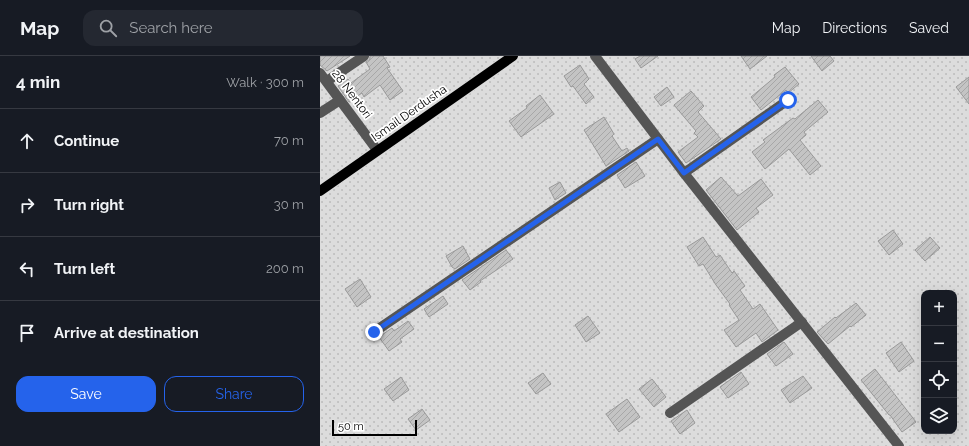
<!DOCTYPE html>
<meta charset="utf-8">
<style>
:root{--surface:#171b24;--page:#242831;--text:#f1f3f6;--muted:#9ea1a6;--line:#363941;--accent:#2563eb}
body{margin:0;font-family:Raleway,sans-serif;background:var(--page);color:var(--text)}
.controls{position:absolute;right:12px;bottom:12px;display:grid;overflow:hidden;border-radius:8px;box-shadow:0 4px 16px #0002}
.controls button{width:36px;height:36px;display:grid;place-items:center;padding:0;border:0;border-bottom:1px solid var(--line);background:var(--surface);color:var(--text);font:20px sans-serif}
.scale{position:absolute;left:12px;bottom:10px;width:85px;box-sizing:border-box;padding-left:4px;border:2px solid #000;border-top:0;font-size:11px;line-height:14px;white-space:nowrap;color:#000;-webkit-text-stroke:3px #fff;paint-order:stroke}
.stop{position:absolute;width:12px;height:12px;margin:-9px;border:3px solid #2563eb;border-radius:50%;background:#fff}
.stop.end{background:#2563eb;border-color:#fff;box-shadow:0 1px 4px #0008}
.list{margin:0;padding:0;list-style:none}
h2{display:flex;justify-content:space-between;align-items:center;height:52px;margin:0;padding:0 16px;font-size:17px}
h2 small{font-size:13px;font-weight:400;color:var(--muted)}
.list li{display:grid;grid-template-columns:26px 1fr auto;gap:12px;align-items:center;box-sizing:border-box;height:64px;padding:0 16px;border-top:1px solid var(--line)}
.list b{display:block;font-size:15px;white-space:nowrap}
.list em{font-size:13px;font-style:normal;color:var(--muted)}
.actions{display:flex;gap:8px;padding:12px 16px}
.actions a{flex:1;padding:9px 0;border:1px solid var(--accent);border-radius:12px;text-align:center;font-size:14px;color:var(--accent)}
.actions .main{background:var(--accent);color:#fff}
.icon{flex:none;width:22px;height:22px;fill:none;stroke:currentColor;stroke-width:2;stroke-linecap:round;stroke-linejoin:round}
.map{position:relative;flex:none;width:649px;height:390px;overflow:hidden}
header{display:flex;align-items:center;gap:24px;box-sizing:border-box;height:56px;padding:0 20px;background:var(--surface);border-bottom:1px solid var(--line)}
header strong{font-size:19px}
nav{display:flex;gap:22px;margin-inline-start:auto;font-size:14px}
.search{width:280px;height:36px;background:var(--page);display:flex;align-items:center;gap:10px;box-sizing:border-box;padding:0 14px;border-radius:12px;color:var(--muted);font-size:15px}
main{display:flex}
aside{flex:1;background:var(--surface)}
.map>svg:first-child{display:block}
</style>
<header>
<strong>Map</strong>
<div class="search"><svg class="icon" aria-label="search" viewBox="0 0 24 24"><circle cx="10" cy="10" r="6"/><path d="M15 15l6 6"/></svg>Search here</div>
<nav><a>Map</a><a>Directions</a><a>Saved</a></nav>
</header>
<main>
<aside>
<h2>4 min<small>Walk · 300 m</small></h2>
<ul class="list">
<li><svg class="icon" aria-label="ahead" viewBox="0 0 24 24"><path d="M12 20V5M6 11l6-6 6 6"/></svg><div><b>Continue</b></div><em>70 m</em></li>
<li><svg class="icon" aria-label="right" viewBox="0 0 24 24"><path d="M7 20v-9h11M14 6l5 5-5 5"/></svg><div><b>Turn right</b></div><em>30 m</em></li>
<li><svg class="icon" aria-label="left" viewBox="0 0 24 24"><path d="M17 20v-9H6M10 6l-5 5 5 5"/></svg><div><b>Turn left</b></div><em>200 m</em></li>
<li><svg class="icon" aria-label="arrive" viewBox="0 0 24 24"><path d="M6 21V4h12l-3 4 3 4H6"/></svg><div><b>Arrive at destination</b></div></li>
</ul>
<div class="actions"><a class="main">Save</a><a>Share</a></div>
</aside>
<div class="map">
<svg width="649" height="390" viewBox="0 0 649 390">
<defs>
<pattern id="grass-dots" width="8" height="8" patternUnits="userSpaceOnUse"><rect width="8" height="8" fill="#dcdcdc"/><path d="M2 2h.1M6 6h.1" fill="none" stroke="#bbb" stroke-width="1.8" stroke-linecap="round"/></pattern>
<pattern id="building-hatch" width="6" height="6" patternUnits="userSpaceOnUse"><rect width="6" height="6" fill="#c4c4c4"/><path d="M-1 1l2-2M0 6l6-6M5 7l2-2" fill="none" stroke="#a7a7a7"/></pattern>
</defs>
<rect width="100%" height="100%" fill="#fff"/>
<!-- grass -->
<path fill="url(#grass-dots)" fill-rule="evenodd" d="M 0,0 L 649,0 L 649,390 L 0,390 ZM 604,237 L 634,237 L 634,375 L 604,375 Z"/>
<!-- building -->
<g fill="url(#building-hatch)" stroke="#999">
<path d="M 0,0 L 30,0 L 7,15 L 0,9 Z"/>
<path d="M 50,0 L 63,0 L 70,11 L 67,12 L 83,35 L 70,44 L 60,29 L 44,41 L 42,37 L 29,46 L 18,30 L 28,23 L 31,27 L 50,13 L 46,6 L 50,3 Z"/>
<path d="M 320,0 L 338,0 L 321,12 L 315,3 Z"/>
<path d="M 421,0 L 447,0 L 430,13 Z"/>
<path d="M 491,0 L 510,0 L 514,5 L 502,15 Z"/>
<path d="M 260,9 L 269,23 L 264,28 L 274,41 L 266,48 L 253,30 L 251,31 L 244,20 Z"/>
<path d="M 465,11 L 479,28 L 468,37 L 466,34 L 441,54 L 431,41 L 455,21 L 454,19 Z"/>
<path d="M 649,21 L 649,48 L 636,31 Z"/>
<path d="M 347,31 L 354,41 L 341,50 L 334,41 Z"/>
<path d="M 371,35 L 384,50 L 378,56 L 401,83 L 366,107 L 358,96 L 378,81 L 374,77 L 376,75 L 354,49 Z"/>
<path d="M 220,39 L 234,58 L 201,81 L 189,65 L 207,52 L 206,50 Z"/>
<path d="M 498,44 L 508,56 L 484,76 L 486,79 L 480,84 L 501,110 L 490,119 L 469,93 L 445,113 L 432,96 L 445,86 L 443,84 L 473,62 L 475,63 Z"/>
<path d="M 284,61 L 294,78 L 292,80 L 302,95 L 307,92 L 309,95 L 286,110 L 264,74 Z"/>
<path d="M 316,106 L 325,120 L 305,132 L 297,119 Z"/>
<path d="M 401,121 L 418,140 L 441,123 L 453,139 L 436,152 L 439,156 L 417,174 L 386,134 Z"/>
<path d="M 240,126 L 246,137 L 235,144 L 229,132 Z"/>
<path d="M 573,174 L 583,188 L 569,199 L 558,185 Z"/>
<path d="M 383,181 L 396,201 L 400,199 L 412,217 L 414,215 L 425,230 L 420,234 L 433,253 L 440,248 L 458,274 L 442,286 L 436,277 L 416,291 L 404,274 L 419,264 L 409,249 L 410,248 L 396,229 L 383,208 L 379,210 L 367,191 Z"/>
<path d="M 610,181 L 620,192 L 605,205 L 595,194 Z"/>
<path d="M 143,190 L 150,203 L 135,213 L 132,211 L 126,200 Z"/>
<path d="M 186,194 L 193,203 L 160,225 L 161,226 L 150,234 L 142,224 Z"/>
<path d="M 40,223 L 51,241 L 37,251 L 25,233 Z"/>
<path d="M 123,240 L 128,248 L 109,261 L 104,253 Z"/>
<path d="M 536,247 L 546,259 L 531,271 L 530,270 L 508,288 L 497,276 L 515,261 L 516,262 Z"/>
<path d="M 268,260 L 280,277 L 266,286 L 255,269 Z"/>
<path d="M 88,265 L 94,273 L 80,283 L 82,286 L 69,295 L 59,281 L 72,272 L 74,275 Z"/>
<path d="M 464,286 L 473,298 L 456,310 L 447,298 Z"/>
<path d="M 581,286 L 594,305 L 579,316 L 566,297 Z"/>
<path d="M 555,313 L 596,366 L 582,376 L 570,359 L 569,359 L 541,324 Z"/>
<path d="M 421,316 L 429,328 L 408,342 L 400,331 Z"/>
<path d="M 223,317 L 231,328 L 216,338 L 208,327 Z"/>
<path d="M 483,320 L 492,332 L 470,347 L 461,334 Z"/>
<path d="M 81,321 L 89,334 L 73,345 L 64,333 Z"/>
<path d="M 332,323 L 346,341 L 334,351 L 319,333 Z"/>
<path d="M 307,343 L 320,361 L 299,376 L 286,358 Z"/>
<path d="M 102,353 L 110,364 L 96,374 L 88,363 Z"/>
<path d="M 367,354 L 375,367 L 360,378 L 351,365 Z"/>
</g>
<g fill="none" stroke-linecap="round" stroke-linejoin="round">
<defs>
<path id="major" d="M 0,135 L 193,0"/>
</defs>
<!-- major casing -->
<use href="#major" stroke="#dbdbdb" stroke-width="12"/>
<!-- minor -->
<g stroke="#555" stroke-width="10">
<path d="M 275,0 L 364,117 L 579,390"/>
<path d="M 0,17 L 57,94"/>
<path d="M 7,25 L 44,0"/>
<path d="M 0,57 L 20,44"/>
<path d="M 364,117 L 468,44"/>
<path d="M 54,276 L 338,83"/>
<path d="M 350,357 L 482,266"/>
</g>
<!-- major -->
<use href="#major" stroke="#000" stroke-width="10"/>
</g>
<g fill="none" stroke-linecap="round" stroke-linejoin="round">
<!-- route -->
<path stroke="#2563eb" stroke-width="5" d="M 54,276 L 338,83 L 364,117 L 468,44"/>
</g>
<g text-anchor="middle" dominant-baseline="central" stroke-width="3.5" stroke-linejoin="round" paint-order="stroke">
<!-- street labels -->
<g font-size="12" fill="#000" stroke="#fff">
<text transform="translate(32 38) rotate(53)">28 Nentori</text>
<text transform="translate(89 57) rotate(-35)">Ismail Derdusha</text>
</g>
</g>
</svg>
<div class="controls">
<button>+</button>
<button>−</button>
<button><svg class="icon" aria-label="locate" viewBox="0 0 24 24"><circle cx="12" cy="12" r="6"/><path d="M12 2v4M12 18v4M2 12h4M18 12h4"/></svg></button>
<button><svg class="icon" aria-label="layers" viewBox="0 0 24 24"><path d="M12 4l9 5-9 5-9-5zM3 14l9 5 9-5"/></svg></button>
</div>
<div class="scale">50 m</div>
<div class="stop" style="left:468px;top:44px"></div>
<div class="stop end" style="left:54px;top:276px"></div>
</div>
</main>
